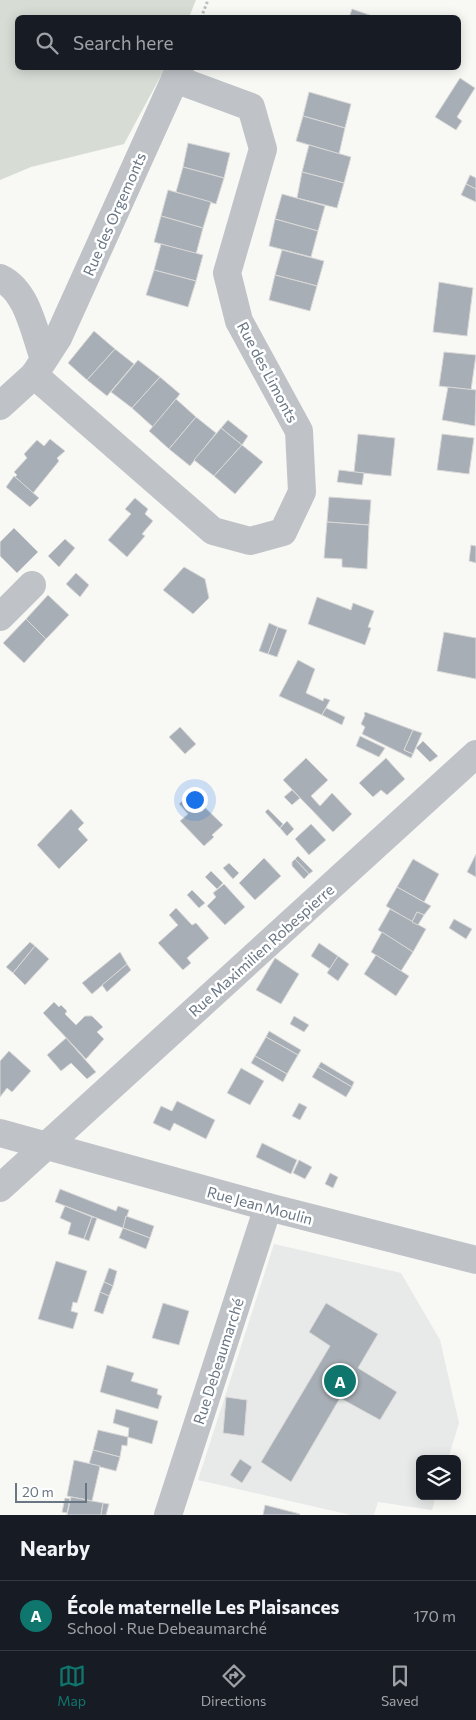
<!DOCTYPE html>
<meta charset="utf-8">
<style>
:root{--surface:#171b24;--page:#20242c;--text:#f1f3f6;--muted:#9ea1a6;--line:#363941;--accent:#0f766e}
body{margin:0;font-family:Commissioner,sans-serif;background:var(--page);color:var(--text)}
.controls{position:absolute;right:15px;bottom:15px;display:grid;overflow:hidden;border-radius:8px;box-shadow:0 2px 12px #0003}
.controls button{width:45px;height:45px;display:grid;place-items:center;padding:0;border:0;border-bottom:1px solid var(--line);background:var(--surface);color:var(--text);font:25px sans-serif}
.scale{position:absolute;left:15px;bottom:12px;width:72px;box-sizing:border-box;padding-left:5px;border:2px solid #697684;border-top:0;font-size:14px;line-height:18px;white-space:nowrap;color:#697684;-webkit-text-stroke:4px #fff;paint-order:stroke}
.you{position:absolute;left:194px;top:799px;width:18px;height:18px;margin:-12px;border:4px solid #fff;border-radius:50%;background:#1a73e8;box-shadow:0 0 0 8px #1a73e833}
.badge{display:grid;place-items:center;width:32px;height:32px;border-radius:50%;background:var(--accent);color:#fff;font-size:16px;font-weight:700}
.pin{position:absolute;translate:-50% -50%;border:2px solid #fff;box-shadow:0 1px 5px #0006}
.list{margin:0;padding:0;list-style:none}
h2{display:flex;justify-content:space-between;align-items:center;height:65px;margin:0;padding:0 20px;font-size:21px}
h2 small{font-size:16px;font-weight:400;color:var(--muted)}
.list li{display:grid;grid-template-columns:32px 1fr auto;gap:15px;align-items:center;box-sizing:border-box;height:70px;padding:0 20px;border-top:1px solid var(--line)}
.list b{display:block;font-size:19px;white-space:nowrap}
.list p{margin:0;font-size:16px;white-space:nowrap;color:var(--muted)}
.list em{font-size:16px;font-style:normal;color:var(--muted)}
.icon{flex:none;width:28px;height:28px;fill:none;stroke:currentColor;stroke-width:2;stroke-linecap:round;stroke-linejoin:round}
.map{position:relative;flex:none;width:476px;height:1515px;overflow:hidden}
.search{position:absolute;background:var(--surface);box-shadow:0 2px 12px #0003;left:15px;right:15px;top:15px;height:55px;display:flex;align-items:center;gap:12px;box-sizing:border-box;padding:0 18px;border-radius:8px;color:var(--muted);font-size:19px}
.sheet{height:135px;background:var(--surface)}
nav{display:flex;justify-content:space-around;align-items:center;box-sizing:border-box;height:70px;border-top:1px solid var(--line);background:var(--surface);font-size:14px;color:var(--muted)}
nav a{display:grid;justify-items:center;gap:2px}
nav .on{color:var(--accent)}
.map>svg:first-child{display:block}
</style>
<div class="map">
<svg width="476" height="1515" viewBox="0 0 476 1515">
<rect width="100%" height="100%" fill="#f8f8f5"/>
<!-- built -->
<path fill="#e8eae9" d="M 274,1244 L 401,1273 L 440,1340 L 459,1423 L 448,1459 L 420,1459 L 420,1496 L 436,1496 L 432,1510 L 378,1502 L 374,1515 L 351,1515 L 198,1480 Z"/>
<!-- green -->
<path fill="#d7dcd5" d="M 0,0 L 196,0 L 189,17 L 18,18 L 18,68 L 165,68 L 124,144 L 31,167 L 0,180 Z"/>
<!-- building -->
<g fill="#a8aeb5" stroke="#d9d9d8">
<path d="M 352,9 L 378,18 L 349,18 Z"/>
<path d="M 460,78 L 475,88 L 457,117 L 462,121 L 456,130 L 435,117 Z"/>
<path d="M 309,92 L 351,104 L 345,128 L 303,116 Z"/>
<path d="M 303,116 L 345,128 L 339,154 L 296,141 Z"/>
<path d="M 188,143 L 230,153 L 224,178 L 183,167 Z"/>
<path d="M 309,145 L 351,157 L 344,183 L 302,172 Z"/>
<path d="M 183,167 L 224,178 L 216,204 L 176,192 Z"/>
<path d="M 302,172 L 344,183 L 337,208 L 297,198 Z"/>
<path d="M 470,175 L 476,178 L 476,189 L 466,184 Z"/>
<path d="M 466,184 L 476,189 L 476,202 L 461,195 Z"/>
<path d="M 168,190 L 211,202 L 203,228 L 161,216 Z"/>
<path d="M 282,194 L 325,206 L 318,231 L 275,219 Z"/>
<path d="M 161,216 L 203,228 L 196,254 L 154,242 Z"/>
<path d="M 275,219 L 318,231 L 311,257 L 269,246 Z"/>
<path d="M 161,244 L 203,255 L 196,281 L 154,270 Z"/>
<path d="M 282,250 L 324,261 L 317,286 L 275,275 Z"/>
<path d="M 154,270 L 196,281 L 188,307 L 146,295 Z"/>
<path d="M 275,275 L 317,286 L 310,311 L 269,300 Z"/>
<path d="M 439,282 L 473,288 L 467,336 L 433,332 Z"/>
<path d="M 94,331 L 115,349 L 87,380 L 68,363 Z"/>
<path d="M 115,349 L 134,364 L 107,396 L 87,380 Z"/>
<path d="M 444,352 L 476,355 L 471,390 L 439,386 Z"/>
<path d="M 138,360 L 160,377 L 132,408 L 111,392 Z"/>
<path d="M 160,377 L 180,394 L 153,427 L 132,408 Z"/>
<path d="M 448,387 L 476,390 L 475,426 L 442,420 Z"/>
<path d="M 176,399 L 196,417 L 169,449 L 149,431 Z"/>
<path d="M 196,417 L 216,433 L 190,466 L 169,449 Z"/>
<path d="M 228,420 L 248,436 L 242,445 L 221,428 Z"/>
<path d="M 221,428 L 242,445 L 214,476 L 194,460 Z"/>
<path d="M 358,434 L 395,438 L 391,476 L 354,472 Z"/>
<path d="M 442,434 L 474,438 L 469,474 L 437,470 Z"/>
<path d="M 50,439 L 65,451 L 57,458 L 59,461 L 33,493 L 15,477 L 17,475 L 14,472 L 27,458 L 24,454 L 37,440 L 44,446 Z"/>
<path d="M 242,445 L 263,462 L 235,494 L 214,476 Z"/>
<path d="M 339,470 L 364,473 L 362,485 L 337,482 Z"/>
<path d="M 14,476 L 39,498 L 30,507 L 6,487 Z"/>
<path d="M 329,497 L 371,500 L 369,525 L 327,522 Z"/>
<path d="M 135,498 L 148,509 L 145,514 L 153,521 L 142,534 L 145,536 L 127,557 L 108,540 L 131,514 L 125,509 Z"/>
<path d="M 327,522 L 369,525 L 367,569 L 342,567 L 342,559 L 324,558 Z"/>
<path d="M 14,528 L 38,552 L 17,573 L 0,556 L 0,542 Z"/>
<path d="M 65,539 L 75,548 L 59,567 L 48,556 Z"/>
<path d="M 471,545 L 476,546 L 476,563 L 469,561 Z"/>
<path d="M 184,567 L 205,579 L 209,598 L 193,614 L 163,590 Z"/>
<path d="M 76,573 L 89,585 L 80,597 L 66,584 Z"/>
<path d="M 48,595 L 69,615 L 46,639 L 26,619 Z"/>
<path d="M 317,597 L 351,610 L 353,603 L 374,611 L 368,627 L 371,628 L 365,645 L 308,624 Z"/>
<path d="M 26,619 L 46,639 L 24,663 L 3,643 Z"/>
<path d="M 269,623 L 278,627 L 268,654 L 259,651 Z"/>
<path d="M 278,627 L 287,630 L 277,657 L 268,654 Z"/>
<path d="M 444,632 L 476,638 L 476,679 L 437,671 Z"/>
<path d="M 298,660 L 315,669 L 306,693 L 323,701 L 324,698 L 330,700 L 322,715 L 279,696 Z"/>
<path d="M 326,708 L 345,717 L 342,725 L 322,715 Z"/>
<path d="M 365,712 L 413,730 L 404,750 L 413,754 L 411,758 L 362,734 L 365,727 L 361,724 L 365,715 L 364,714 Z"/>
<path d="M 180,727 L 196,744 L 185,754 L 169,737 Z"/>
<path d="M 413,730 L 422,733 L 413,754 L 404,750 Z"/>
<path d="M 360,736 L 385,748 L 379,757 L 356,746 Z"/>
<path d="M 423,741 L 438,756 L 430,762 L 416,748 Z"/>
<path d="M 306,758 L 328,780 L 311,796 L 320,806 L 332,793 L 352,814 L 333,832 L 283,780 Z"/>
<path d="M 386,758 L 405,779 L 387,795 L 381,790 L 373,797 L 359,783 Z"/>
<path d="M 292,790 L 300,798 L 292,805 L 284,797 Z"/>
<path d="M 190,793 L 223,825 L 212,835 L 214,837 L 204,846 L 180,821 L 188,814 L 179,804 Z"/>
<path d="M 71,809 L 84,823 L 78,829 L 88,840 L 59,869 L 37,845 Z"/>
<path d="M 268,809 L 283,824 L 280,828 L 265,812 Z"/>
<path d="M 287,821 L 294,829 L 287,836 L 280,828 Z"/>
<path d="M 311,824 L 326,840 L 309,855 L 295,839 Z"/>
<path d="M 476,854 L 476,877 L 467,872 Z"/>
<path d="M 298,856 L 313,871 L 309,874 L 295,859 Z"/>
<path d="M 264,858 L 281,876 L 255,900 L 239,883 Z"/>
<path d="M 295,859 L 309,874 L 304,879 L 292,866 L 292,862 Z"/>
<path d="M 413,859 L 439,874 L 424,902 L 397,887 Z"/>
<path d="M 229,863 L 239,873 L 233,879 L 223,868 Z"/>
<path d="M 211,871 L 223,883 L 217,889 L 205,877 Z"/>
<path d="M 224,884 L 245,907 L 225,925 L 207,906 L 216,897 L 213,893 Z"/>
<path d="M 397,887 L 431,906 L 424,915 L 417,912 L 412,922 L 386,906 Z"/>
<path d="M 192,890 L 205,903 L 199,908 L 187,895 Z"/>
<path d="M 176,908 L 192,925 L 196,923 L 209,938 L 187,958 L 191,963 L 183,970 L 158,943 L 178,925 L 169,915 Z"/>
<path d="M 390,909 L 426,929 L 413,952 L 378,930 Z"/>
<path d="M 417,912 L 424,915 L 418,925 L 412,922 Z"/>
<path d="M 454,919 L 472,929 L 466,939 L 449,928 Z"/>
<path d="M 382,932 L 413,952 L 401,971 L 371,952 Z"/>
<path d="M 30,942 L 35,946 L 13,973 L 6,967 Z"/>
<path d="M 319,943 L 338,956 L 330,969 L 311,956 Z"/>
<path d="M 35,946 L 49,959 L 25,985 L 13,973 Z"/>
<path d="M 120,952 L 127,964 L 92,994 L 82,983 Z"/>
<path d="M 376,955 L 409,976 L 396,996 L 364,974 Z"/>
<path d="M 338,956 L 349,964 L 338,981 L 327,973 Z"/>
<path d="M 275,958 L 299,974 L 281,1004 L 256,990 Z"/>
<path d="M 127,964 L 131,970 L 107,992 L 102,985 Z"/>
<path d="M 54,1002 L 59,1007 L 61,1005 L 67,1011 L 65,1014 L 76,1025 L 85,1016 L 92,1016 L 103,1027 L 97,1032 L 104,1039 L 86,1059 L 43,1013 Z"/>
<path d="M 294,1016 L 309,1025 L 304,1032 L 290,1024 Z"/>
<path d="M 269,1031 L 301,1050 L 298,1055 L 266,1037 Z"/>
<path d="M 266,1037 L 298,1055 L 287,1074 L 255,1056 Z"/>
<path d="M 66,1038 L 96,1072 L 87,1079 L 71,1063 L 61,1071 L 47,1055 Z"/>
<path d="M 9,1051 L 31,1071 L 12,1092 L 7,1088 L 0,1097 L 0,1061 Z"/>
<path d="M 255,1056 L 287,1074 L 283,1082 L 251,1063 Z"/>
<path d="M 321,1062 L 354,1082 L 352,1087 L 318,1067 Z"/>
<path d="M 318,1067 L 352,1087 L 346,1097 L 312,1077 Z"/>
<path d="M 241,1068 L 264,1081 L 250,1105 L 227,1093 Z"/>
<path d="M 177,1101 L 215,1120 L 206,1139 L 174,1123 L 170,1131 L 153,1123 L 161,1106 L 172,1111 Z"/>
<path d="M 299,1103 L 307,1107 L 300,1120 L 292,1116 Z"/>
<path d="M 262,1143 L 297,1160 L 291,1174 L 256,1157 Z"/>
<path d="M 299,1160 L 312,1167 L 305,1179 L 293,1173 Z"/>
<path d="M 330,1173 L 338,1177 L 333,1188 L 325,1184 Z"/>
<path d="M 60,1189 L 116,1211 L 118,1206 L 129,1210 L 123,1228 L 55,1202 Z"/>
<path d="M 65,1206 L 92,1217 L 84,1239 L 68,1234 L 71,1223 L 60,1218 Z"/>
<path d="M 126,1216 L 154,1226 L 150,1238 L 123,1228 Z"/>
<path d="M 92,1217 L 97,1218 L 89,1241 L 84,1239 Z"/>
<path d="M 123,1228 L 150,1238 L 146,1249 L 119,1238 Z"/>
<path d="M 56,1261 L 87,1271 L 77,1303 L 73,1302 L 71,1311 L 78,1313 L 73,1329 L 38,1319 Z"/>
<path d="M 109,1268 L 117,1271 L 113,1286 L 104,1282 Z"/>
<path d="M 104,1282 L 113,1286 L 109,1296 L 100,1292 Z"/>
<path d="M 100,1292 L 109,1296 L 103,1314 L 94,1311 Z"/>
<path d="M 163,1303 L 189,1311 L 179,1345 L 152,1338 Z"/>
<path d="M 326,1303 L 378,1334 L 358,1368 L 397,1392 L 380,1420 L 340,1398 L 291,1482 L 261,1462 L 330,1346 L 309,1332 Z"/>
<path d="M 107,1365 L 134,1373 L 131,1381 L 158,1389 L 157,1394 L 162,1396 L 158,1409 L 100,1392 Z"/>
<path d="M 226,1397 L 247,1400 L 244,1436 L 223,1433 Z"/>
<path d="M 116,1409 L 158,1421 L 152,1444 L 128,1437 L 129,1428 L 113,1423 Z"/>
<path d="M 98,1430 L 128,1437 L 127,1446 L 122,1445 L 120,1457 L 93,1450 Z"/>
<path d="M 93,1450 L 120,1457 L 116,1471 L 89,1464 Z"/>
<path d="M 240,1459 L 252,1467 L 242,1483 L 230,1475 Z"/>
<path d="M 74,1460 L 100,1466 L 92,1501 L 67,1496 Z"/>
<path d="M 71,1497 L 103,1503 L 101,1515 L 67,1515 Z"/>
<path d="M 65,1498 L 70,1499 L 67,1513 L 62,1512 Z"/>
<path d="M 103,1503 L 109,1504 L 106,1515 L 101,1515 Z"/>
<path d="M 265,1505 L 300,1514 L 299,1515 L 263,1515 Z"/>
</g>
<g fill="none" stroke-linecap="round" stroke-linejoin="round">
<!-- path -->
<path stroke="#babcbf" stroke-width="3" stroke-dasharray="2.5 2.5" stroke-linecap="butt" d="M 201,18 L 208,0"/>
<!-- street -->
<g stroke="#bfc3c7" stroke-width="28">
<path d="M 0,278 C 28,291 34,332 44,359"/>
<path d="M 34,375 L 213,531 L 250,541 L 283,532 L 302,492 L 299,431 L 239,321 L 227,273 L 263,149 L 251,107 L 175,79"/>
<path d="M 0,406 L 34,375 L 58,338 L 180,68"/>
<path d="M 0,617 L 32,585"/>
<path d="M 0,1133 L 268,1207 L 476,1260"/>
<path d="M 0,1188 L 476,754"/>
<path d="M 168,1515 L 268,1207"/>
</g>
</g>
<g text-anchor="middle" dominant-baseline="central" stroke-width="5" stroke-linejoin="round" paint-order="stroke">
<!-- street labels -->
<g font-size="15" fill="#697684" stroke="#fff">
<text transform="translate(114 214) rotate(-66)">Rue des Orgemonts</text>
<text transform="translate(268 372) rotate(62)">Rue des Limonts</text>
<text transform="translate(261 950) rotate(-42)">Rue Maximilien Robespierre</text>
<text transform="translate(260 1205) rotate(15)">Rue Jean Moulin</text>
<text transform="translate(218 1361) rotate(-72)">Rue Debeaumarché</text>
</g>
</g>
</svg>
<div class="controls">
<button><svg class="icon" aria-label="layers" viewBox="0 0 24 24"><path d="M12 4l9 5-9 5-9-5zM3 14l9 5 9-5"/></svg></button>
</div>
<div class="scale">20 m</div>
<div class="you"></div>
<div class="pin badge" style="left:340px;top:1381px">A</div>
<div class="search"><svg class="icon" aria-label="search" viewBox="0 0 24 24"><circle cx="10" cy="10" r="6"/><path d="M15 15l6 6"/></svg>Search here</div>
</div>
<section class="sheet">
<h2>Nearby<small></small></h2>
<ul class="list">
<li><span class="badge">A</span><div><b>École maternelle Les Plaisances</b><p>School · Rue Debeaumarché</p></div><em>170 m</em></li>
</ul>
</section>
<nav>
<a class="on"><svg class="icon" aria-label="map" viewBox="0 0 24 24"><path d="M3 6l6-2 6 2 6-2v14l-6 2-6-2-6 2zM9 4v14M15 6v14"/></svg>Map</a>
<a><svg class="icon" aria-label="directions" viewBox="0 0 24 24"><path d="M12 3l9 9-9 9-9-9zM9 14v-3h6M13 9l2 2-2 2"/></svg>Directions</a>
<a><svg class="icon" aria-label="saved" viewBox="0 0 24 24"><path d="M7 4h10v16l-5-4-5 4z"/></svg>Saved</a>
</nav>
